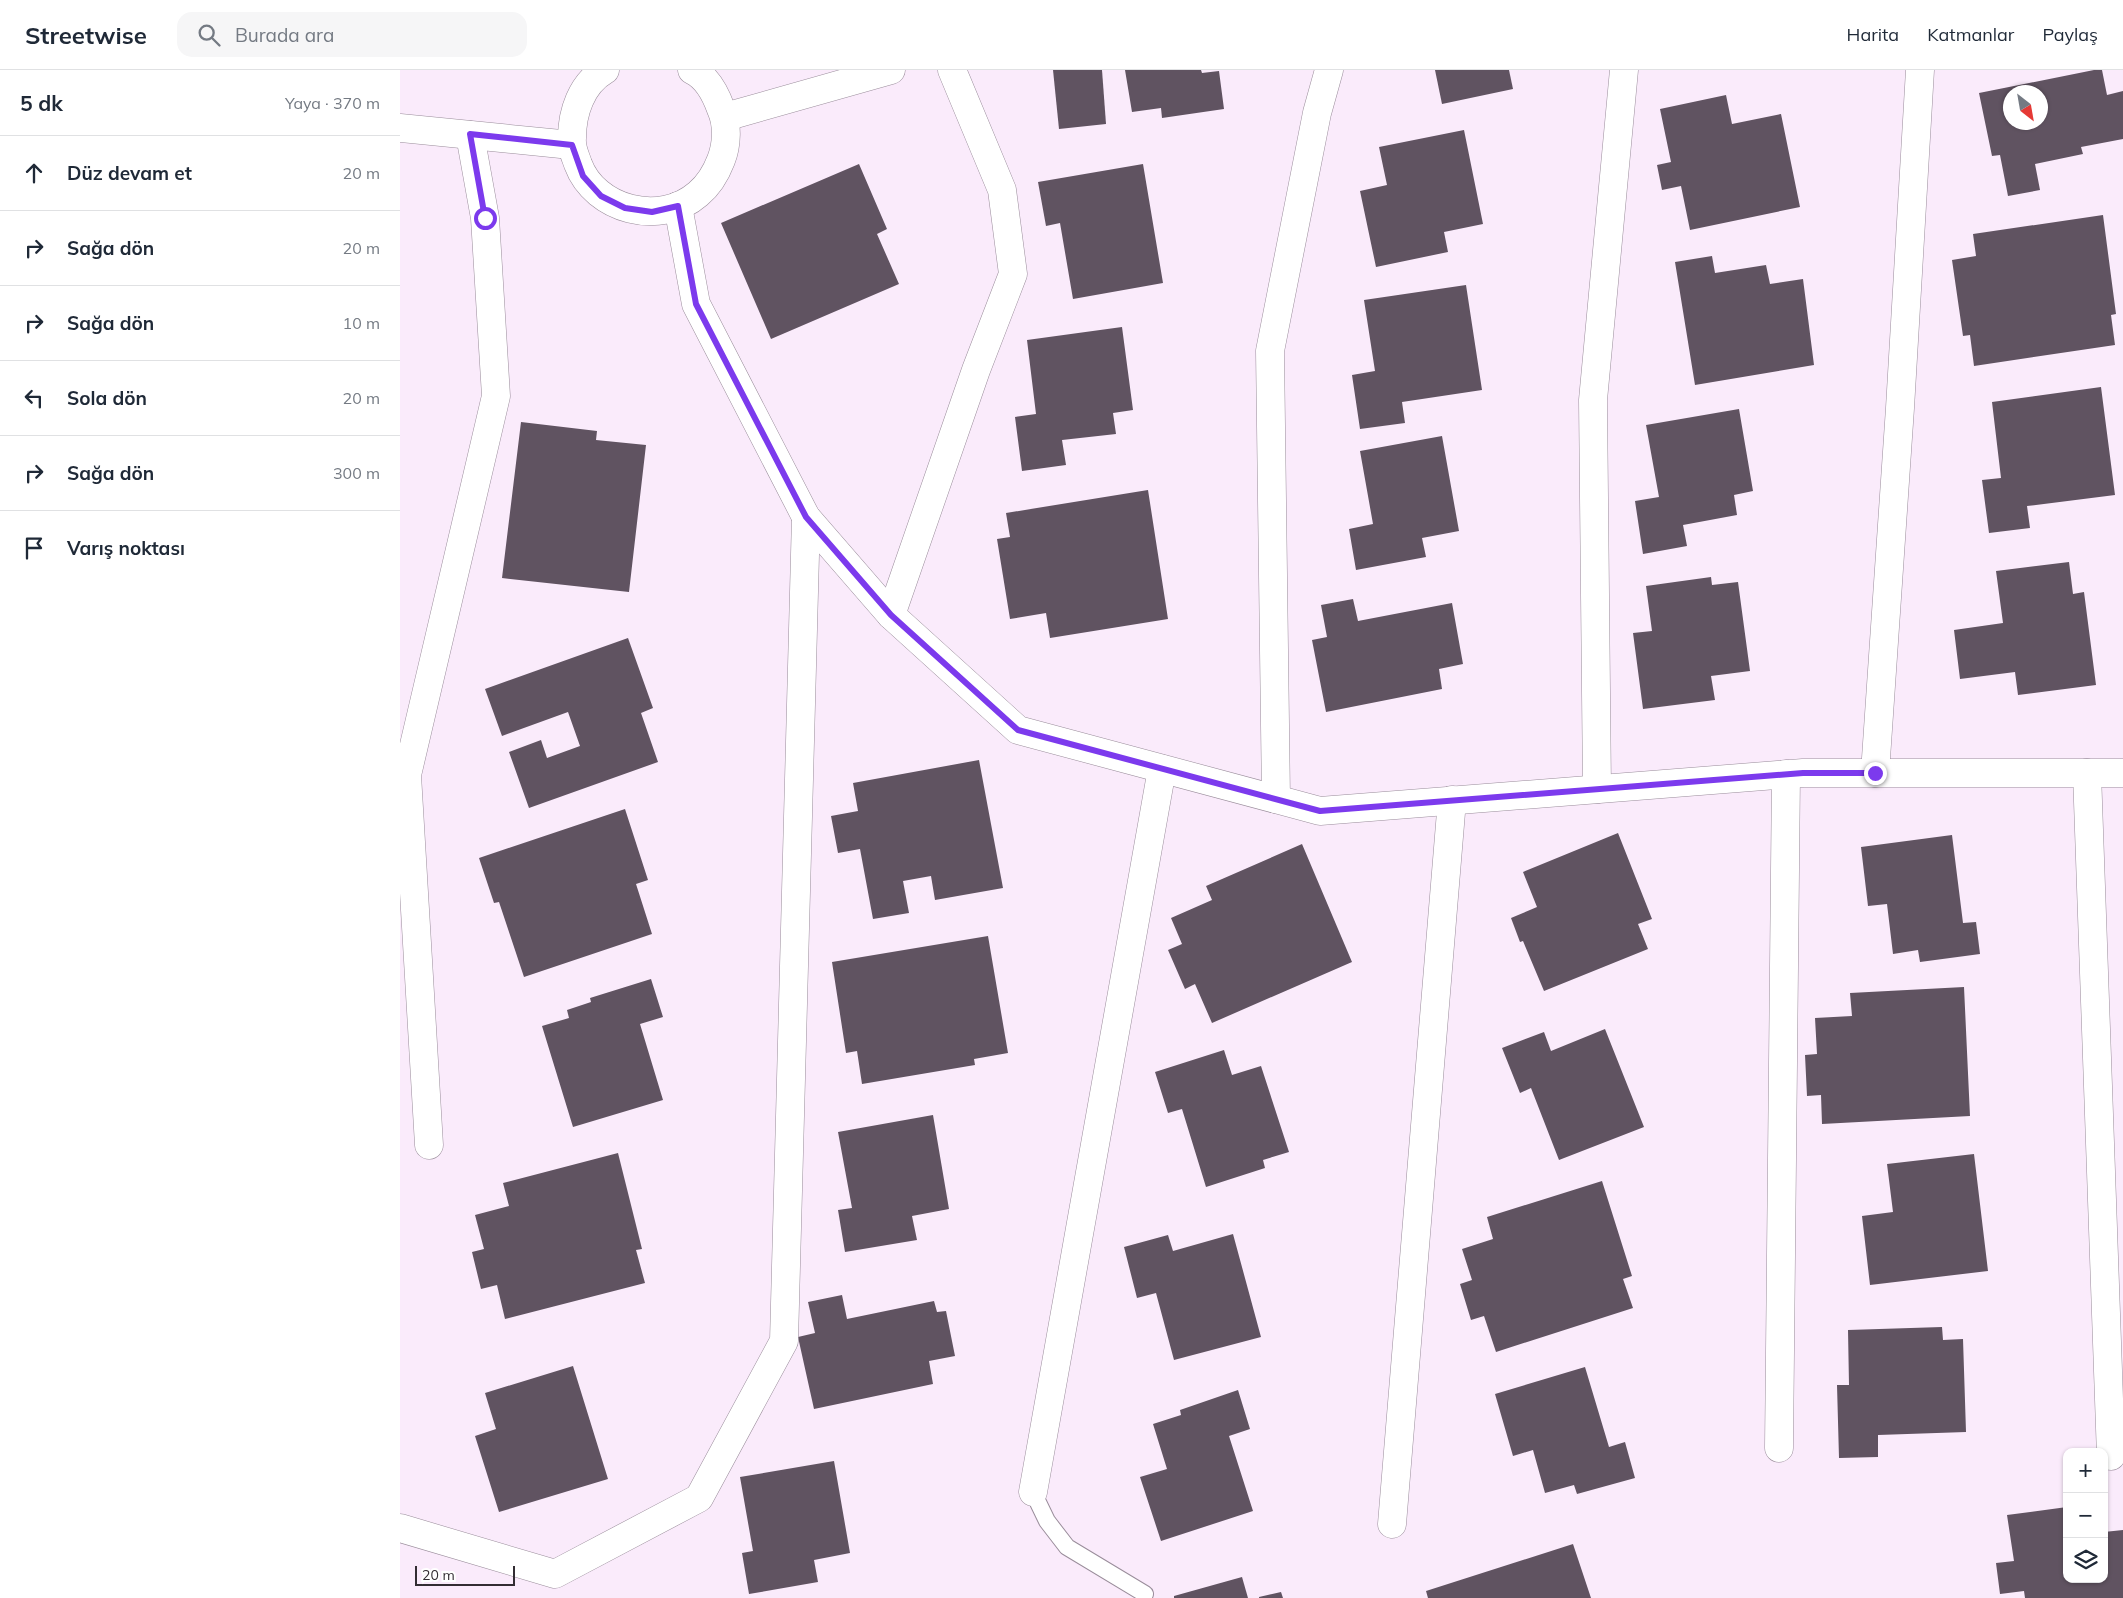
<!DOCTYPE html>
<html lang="tr">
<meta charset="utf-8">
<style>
:root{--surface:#fff;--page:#f6f6f7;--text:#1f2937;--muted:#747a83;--line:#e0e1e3}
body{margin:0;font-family:Mulish,sans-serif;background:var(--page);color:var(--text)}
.controls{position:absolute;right:15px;bottom:15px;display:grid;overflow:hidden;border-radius:10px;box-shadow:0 1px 4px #0004}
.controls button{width:45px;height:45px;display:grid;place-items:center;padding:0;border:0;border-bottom:1px solid var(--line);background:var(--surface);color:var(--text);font:25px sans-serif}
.compass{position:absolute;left:1603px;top:15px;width:45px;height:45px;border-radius:50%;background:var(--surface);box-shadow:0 1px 4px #0004;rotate:149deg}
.scale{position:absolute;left:15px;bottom:12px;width:100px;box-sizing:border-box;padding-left:5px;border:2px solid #332d33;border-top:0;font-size:14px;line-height:18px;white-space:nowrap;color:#332d33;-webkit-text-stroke:4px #fff;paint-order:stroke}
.stop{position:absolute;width:15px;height:15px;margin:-11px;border:4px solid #7c3aed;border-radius:50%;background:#fff}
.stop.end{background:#7c3aed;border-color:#fff;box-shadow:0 1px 5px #0008}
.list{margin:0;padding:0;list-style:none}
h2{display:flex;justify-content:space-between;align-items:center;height:65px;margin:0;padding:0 20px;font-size:21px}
h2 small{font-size:16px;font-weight:400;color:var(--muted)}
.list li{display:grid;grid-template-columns:32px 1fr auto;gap:15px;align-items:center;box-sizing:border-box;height:75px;padding:0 20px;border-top:1px solid var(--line)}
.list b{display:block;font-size:19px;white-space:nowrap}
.list em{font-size:16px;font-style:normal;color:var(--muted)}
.icon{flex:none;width:28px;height:28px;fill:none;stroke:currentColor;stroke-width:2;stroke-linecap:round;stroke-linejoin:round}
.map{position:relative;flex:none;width:1723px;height:1528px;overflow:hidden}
header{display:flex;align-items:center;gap:30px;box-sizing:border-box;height:70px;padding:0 25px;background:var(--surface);border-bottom:1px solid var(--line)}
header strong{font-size:24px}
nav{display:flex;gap:28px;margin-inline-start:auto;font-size:18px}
.search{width:350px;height:45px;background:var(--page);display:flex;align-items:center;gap:12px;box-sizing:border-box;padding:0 18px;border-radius:15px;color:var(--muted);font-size:19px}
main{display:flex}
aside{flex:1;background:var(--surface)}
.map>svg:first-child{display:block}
</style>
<header>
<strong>Streetwise</strong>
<div class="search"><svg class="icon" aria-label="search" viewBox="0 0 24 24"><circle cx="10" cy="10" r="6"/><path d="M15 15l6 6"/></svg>Burada ara</div>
<nav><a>Harita</a><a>Katmanlar</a><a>Paylaş</a></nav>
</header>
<main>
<aside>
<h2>5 dk<small>Yaya · 370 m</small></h2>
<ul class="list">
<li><svg class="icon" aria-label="ahead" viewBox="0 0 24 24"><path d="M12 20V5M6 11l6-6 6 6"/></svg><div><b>Düz devam et</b></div><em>20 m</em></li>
<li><svg class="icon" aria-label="right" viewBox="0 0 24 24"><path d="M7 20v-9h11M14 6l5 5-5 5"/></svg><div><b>Sağa dön</b></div><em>20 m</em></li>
<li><svg class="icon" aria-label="right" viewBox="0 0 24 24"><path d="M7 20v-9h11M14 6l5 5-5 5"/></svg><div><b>Sağa dön</b></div><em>10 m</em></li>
<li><svg class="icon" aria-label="left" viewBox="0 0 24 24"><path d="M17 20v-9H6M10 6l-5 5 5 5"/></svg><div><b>Sola dön</b></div><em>20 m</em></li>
<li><svg class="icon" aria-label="right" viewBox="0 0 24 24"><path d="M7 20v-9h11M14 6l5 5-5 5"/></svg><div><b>Sağa dön</b></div><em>300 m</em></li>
<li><svg class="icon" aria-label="arrive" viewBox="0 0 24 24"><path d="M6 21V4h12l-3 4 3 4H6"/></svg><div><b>Varış noktası</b></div></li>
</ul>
</aside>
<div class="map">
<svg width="1723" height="1528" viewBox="0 0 1723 1528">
<rect width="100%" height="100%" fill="#faebfb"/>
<!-- building -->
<g fill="#605361" fill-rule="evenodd">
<path d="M 653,0 L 702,0 L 706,54 L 659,59 Z"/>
<path d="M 725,0 L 801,0 L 802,3 L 819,1 L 824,39 L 762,48 L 761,38 L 732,42 Z"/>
<path d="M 1035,0 L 1109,0 L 1113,19 L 1042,34 Z"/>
<path d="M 1694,0 L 1702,0 L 1707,25 L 1723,21 L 1723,69 L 1681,77 L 1683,84 L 1635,94 L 1640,120 L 1608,126 L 1600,85 L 1592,86 L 1579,23 ZM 1610,22 L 1640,22 L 1640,52 L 1610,52 Z"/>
<path d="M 1326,25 L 1332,54 L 1381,44 L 1400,137 L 1290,160 L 1281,116 L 1262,120 L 1257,95 L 1271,92 L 1260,39 Z"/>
<path d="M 1064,60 L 1083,154 L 1044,162 L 1048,182 L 976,197 L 960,121 L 987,115 L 979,77 Z"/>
<path d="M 459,94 L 487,159 L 477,164 L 499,214 L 371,269 L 321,153 Z"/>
<path d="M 743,94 L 763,213 L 673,229 L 660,153 L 646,156 L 638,112 Z"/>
<path d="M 1703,145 L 1716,244 L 1711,245 L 1715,275 L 1574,296 L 1570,265 L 1563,266 L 1552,190 L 1576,186 L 1573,164 Z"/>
<path d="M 1312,186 L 1315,203 L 1366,195 L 1370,214 L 1403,209 L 1414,295 L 1295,315 L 1275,192 Z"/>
<path d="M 1066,215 L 1082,320 L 1002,332 L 1005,353 L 960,359 L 952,305 L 975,301 L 964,230 Z"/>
<path d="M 722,257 L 733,340 L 713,343 L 716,364 L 662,370 L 666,395 L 622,401 L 615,347 L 636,344 L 627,270 Z"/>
<path d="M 1701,317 L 1715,425 L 1627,436 L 1630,458 L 1589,463 L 1582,410 L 1601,408 L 1592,332 Z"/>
<path d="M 1339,339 L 1353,421 L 1334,425 L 1337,445 L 1283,455 L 1287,476 L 1243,484 L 1235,431 L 1259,427 L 1246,355 Z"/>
<path d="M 121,352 L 197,361 L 196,370 L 246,375 L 229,522 L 102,508 Z"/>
<path d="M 1042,366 L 1059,461 L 1022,468 L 1026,487 L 956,500 L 949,459 L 973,454 L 960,381 Z"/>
<path d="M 748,420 L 768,549 L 650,568 L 646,543 L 610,549 L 597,469 L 610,467 L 606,443 Z"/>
<path d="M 1669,492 L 1673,524 L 1684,522 L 1696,615 L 1618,625 L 1615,602 L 1560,609 L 1554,560 L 1603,553 L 1596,501 Z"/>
<path d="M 1311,507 L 1312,515 L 1338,512 L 1350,601 L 1311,606 L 1315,630 L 1243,639 L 1233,563 L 1252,561 L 1246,516 Z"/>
<path d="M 953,529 L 958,551 L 1052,533 L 1063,594 L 1039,599 L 1042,619 L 926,642 L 912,570 L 927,567 L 921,535 Z"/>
<path d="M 228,568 L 253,638 L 241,643 L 258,692 L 129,738 L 109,682 L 141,670 L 147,688 L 180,676 L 168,642 L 102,666 L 85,619 Z"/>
<path d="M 579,690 L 603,818 L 535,830 L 531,806 L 503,811 L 509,843 L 473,849 L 460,779 L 438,783 L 431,746 L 458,741 L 453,713 Z"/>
<path d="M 225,739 L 248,810 L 236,814 L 252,864 L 124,907 L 99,832 L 94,833 L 79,788 Z"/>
<path d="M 1218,763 L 1252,849 L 1238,854 L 1248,879 L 1144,921 L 1123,871 L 1120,872 L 1111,848 L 1137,837 L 1123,802 Z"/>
<path d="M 1552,765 L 1563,853 L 1576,852 L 1580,884 L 1520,892 L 1518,880 L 1493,884 L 1487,834 L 1468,836 L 1461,777 Z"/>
<path d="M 902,774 L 952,892 L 812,953 L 795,914 L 785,919 L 768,880 L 782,874 L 771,848 L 812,830 L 806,816 Z"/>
<path d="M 588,866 L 608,983 L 574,989 L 575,995 L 462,1014 L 457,981 L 446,983 L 432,892 Z"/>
<path d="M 251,909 L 263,947 L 240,954 L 263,1030 L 173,1057 L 142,956 L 169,948 L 167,940 L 191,932 L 190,928 Z"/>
<path d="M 1564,917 L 1570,1046 L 1422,1054 L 1421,1025 L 1407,1026 L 1405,985 L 1417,984 L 1415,948 L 1452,946 L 1450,923 Z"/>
<path d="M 1205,959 L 1244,1057 L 1159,1090 L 1131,1018 L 1120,1023 L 1102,978 L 1144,962 L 1151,981 Z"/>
<path d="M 824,980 L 832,1005 L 861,996 L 889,1082 L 863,1090 L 865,1098 L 806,1117 L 782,1039 L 768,1043 L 755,1002 Z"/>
<path d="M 533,1045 L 549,1139 L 512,1146 L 517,1170 L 445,1182 L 438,1140 L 452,1138 L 438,1062 Z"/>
<path d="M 218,1083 L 242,1179 L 236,1180 L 245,1213 L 105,1249 L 97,1215 L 81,1219 L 72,1182 L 84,1179 L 75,1145 L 109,1136 L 103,1113 Z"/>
<path d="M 1574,1084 L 1588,1201 L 1470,1215 L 1462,1146 L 1493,1142 L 1487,1094 Z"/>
<path d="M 1202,1111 L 1232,1206 L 1223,1209 L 1233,1238 L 1096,1282 L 1084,1246 L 1071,1250 L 1060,1214 L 1072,1210 L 1062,1179 L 1093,1169 L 1087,1147 Z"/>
<path d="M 833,1164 L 861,1267 L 774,1290 L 756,1223 L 737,1228 L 724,1177 L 768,1165 L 773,1181 Z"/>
<path d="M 442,1225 L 447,1249 L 534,1231 L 537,1242 L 546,1241 L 555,1286 L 529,1291 L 533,1314 L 414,1339 L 398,1267 L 415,1263 L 408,1232 Z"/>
<path d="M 1542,1257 L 1543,1270 L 1563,1269 L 1566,1362 L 1478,1365 L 1478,1387 L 1439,1388 L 1437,1315 L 1449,1315 L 1448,1260 Z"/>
<path d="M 173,1296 L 208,1409 L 99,1442 L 75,1366 L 96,1359 L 85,1323 Z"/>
<path d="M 1185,1297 L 1209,1377 L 1225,1372 L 1235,1408 L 1177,1424 L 1174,1415 L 1145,1423 L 1133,1380 L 1113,1386 L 1095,1324 Z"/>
<path d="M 838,1320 L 850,1359 L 829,1366 L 853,1441 L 761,1471 L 740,1407 L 767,1399 L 753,1354 L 781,1345 L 780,1340 Z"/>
<path d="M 434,1391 L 450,1483 L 414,1490 L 418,1512 L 349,1524 L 342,1483 L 353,1481 L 340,1407 Z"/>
<path d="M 1667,1437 L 1667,1509 L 1704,1509 L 1704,1462 L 1723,1460 L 1723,1528 L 1625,1528 L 1624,1521 L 1600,1524 L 1596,1493 L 1614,1491 L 1607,1445 Z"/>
<path d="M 1173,1474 L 1191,1528 L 1028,1528 L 1026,1521 Z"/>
<path d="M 842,1507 L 848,1528 L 774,1528 L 774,1526 Z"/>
<path d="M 881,1522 L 883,1528 L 859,1528 L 859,1527 Z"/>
</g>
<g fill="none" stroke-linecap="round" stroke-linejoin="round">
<defs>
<path id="service" d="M 633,1422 L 647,1451 L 667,1477 L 745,1524"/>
<g id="minor">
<path d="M 491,545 L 576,300 L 613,204 L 602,120 L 552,0"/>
<path d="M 1475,703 L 1500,338 L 1520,0"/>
<path d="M 1687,703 L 1711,1386"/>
<path d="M 1197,719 L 1193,330 L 1224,0"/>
<path d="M 876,729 L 870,281 L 917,43 L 929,0"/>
<path d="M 29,1075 L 7,705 L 96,326 L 85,148 L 70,65"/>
<path d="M 1379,1378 L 1386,704"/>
<path d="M 633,1422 L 762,699"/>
<path d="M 992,1454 L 1052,730"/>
<path d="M 0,1458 L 155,1504 L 299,1428 L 384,1271 L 406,447"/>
</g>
<g id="tertiary">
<path d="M 205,0 C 181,14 172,43 172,68 C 171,78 175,85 178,94 C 195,140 260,157 298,124 C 309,115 316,103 321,90 C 327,75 328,54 321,39 C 316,25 307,7 292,0"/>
<path d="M 325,47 L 491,0"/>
<path d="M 0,58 L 171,75"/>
<path d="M 278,136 L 296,234 L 406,447 L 491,545 L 618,660 L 920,741 L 1403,703 L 1723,703"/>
</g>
</defs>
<!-- service casing -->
<use href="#service" stroke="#9a8d9b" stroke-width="18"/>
<!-- minor casing -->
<use href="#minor" stroke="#9a8d9b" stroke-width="29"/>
<!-- tertiary casing -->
<use href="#tertiary" stroke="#9a8d9b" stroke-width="29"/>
<!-- service -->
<use href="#service" stroke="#fff" stroke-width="16"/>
<!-- minor -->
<use href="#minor" stroke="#fff" stroke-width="28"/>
<!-- tertiary -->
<use href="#tertiary" stroke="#fff" stroke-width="28"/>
</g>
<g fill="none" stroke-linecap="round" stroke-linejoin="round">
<!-- route -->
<path stroke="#7c3aed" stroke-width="6" d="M 85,148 L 70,64 L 172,75 L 183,106 L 201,126 L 225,138 L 252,142 L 278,136 L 296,234 L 406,447 L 491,545 L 618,660 L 920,741 L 1403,703 L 1475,703"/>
</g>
</svg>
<div class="controls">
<button>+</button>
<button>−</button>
<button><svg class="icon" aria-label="layers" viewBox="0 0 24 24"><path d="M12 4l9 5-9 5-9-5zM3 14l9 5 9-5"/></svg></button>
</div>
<svg class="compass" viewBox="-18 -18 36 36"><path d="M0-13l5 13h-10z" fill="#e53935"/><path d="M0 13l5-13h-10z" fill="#747a83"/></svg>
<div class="scale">20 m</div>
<div class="stop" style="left:85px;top:148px"></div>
<div class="stop end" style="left:1475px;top:703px"></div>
</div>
</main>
